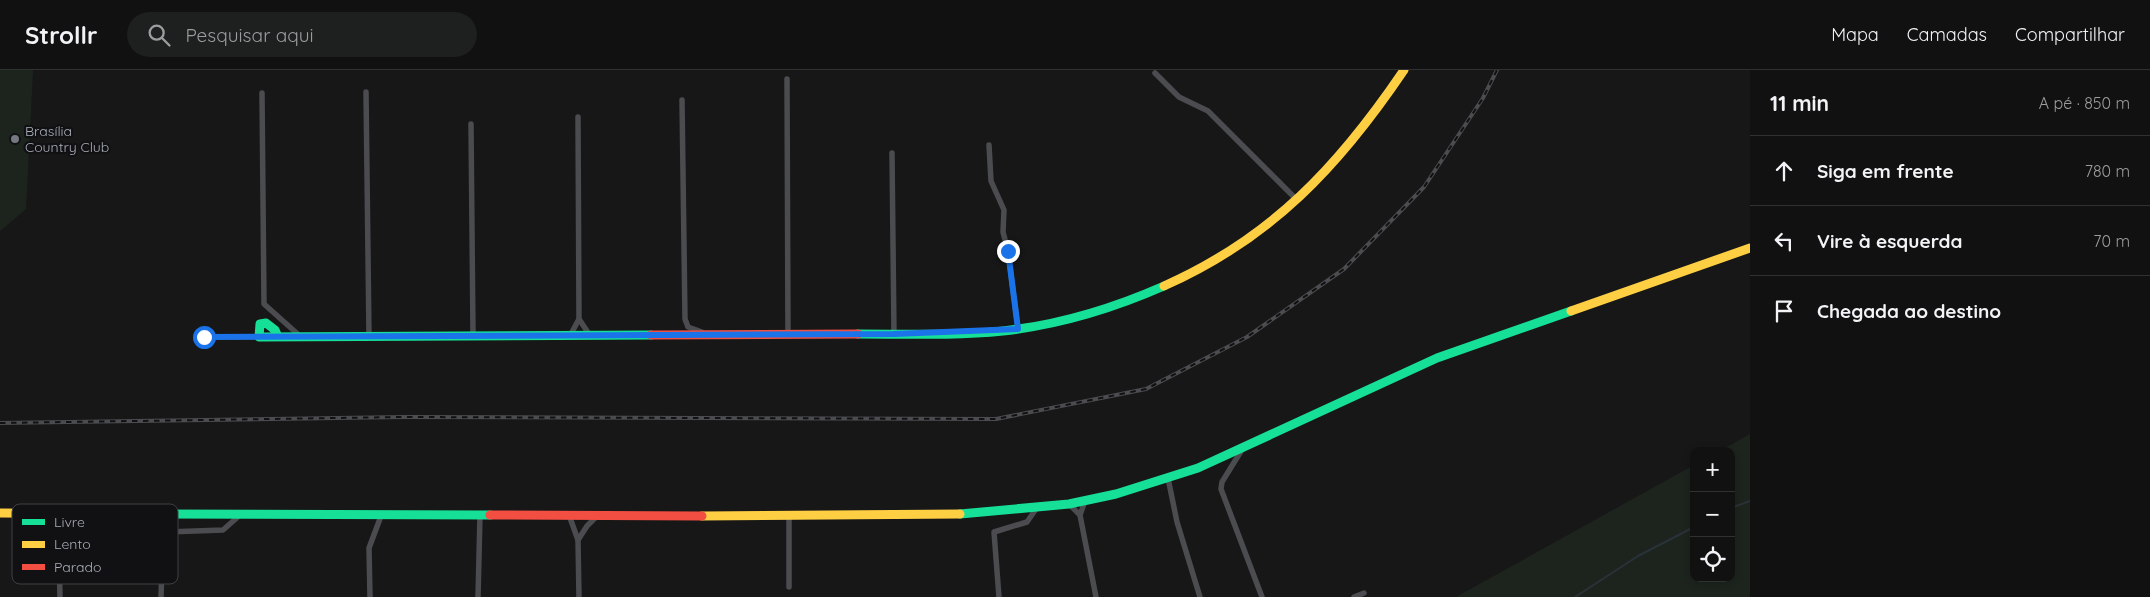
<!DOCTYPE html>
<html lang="pt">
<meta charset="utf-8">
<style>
:root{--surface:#111;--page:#1e1f1f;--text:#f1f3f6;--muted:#9c9d9f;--line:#303131}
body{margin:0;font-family:Quicksand,sans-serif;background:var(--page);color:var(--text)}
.controls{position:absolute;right:15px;bottom:15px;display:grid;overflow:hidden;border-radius:10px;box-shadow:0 2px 8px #0003}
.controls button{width:45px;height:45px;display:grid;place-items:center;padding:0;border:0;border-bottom:1px solid var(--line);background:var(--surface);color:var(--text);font:25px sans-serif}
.stop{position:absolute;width:15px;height:15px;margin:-11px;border:4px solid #1a73e8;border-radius:50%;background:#fff}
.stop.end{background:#1a73e8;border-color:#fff;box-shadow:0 1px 5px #0008}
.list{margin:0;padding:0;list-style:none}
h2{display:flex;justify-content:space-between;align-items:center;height:65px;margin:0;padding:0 20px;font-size:21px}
h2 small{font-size:16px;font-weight:400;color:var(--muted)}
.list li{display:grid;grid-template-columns:32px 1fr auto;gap:15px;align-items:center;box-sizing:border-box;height:70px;padding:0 20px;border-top:1px solid var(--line)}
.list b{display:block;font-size:19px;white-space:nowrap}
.list em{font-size:16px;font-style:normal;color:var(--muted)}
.icon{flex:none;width:28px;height:28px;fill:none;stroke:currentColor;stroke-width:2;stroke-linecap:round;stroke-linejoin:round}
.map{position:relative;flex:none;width:1750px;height:527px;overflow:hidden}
header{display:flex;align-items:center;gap:30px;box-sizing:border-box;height:70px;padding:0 25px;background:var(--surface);border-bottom:1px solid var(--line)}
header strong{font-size:24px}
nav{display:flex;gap:28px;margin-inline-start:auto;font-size:18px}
.search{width:350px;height:45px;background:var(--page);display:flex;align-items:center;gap:12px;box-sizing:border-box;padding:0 18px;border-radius:28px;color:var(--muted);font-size:19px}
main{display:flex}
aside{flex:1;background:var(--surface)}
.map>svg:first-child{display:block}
</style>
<header>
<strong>Strollr</strong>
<div class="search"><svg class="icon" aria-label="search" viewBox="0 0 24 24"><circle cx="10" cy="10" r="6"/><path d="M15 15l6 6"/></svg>Pesquisar aqui</div>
<nav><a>Mapa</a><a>Camadas</a><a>Compartilhar</a></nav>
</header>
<main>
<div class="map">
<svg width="1750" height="527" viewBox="0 0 1750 527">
<rect width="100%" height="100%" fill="#171717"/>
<!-- green -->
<g fill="#1d241e">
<path d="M 0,0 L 33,0 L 26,139 L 0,161 Z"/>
<path d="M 1750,364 L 1750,527 L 1456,527 L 1694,395 L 1694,508 L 1731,508 L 1731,381 L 1720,381 Z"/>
</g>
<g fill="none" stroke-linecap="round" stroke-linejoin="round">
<!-- stream -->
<g stroke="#2a3239" stroke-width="2">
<path d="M 1731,438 L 1750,431"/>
<path d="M 1575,527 L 1638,486 L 1694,457"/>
</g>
<!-- street -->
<g stroke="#4b4c50" stroke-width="5.5">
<path d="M 1155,3 L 1179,27 L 1208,41 L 1297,130"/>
<path d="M 787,9 L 788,265"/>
<path d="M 366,22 L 369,266"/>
<path d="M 262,23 L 264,234 L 301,267"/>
<path d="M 682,30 L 685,249 L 688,257 L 702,262"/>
<path d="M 471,54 L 473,265"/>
<path d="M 989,75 L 991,111 L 1004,140 L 1003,162 L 1008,181 L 1018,259"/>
<path d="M 892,83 L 894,264"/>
<path d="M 579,249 L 589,264"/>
<path d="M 571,264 L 579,249 L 578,47"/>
<path d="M 204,267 L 259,267"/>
<path d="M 1243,378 L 1222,412 L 1221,419 L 1262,527"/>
<path d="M 1168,408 L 1177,452 L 1200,527"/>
<path d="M 1085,431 L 1080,445 L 1096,527"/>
<path d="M 1069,434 L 1080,445"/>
<path d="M 569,445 L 578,470 L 579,527"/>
<path d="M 578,470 L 587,456 L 597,446"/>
<path d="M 789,517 L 789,446"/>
<path d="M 60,527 L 59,480 L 90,443"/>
<path d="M 161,527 L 163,468 L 167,462 L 223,460 L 240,445"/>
<path d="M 370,527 L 369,478 L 381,446"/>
<path d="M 478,527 L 480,445"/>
<path d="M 999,527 L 994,462 L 1027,452 L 1036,439"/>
<path d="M 1354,527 L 1364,523"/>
</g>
<!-- fast -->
<g stroke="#16e098" stroke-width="9">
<path d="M 858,264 C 906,264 955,266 1003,261 C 1058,255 1114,238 1164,216"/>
<path d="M 278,267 L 275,260 L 266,253 L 260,254 L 259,267 L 651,265"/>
<path d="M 158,444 L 490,445"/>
<path d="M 960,444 L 1069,434 L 1116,424 L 1198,398 L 1437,288 L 1571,241"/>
</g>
<!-- slow -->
<g stroke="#ffcf43" stroke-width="9">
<path d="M 1164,216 C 1272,168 1339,96 1404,0"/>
<path d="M 1571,241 L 1750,178"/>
<path d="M 0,443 L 158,444"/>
<path d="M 702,446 L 960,444"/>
</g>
<!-- jam -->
<g stroke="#f24e42" stroke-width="9">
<path d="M 651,265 L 858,264"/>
<path d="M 490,445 L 702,446"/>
</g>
<defs>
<path id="rail" d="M 0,353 L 404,347 L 996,349 L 1146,319 L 1247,267 L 1344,199 L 1424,117 L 1483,28 L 1497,0"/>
</defs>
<!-- rail casing -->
<use href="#rail" stroke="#4b4c4f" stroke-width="4"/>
<!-- rail -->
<use href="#rail" stroke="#111113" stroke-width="2" stroke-dasharray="5.5" stroke-linecap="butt"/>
</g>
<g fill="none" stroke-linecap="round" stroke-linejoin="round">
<!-- route -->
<path stroke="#1a73e8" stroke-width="6" d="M 204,267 L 894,264 L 1018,259 L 1008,181"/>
</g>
<!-- markers -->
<circle fill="#757880" stroke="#111113" stroke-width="2" cx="15" cy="69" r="5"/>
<g text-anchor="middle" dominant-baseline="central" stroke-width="4.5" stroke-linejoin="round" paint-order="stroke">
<!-- poi labels -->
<g font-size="14" fill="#a8adb8" stroke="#111113" text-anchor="start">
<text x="25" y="61">Brasília<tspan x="25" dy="16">Country Club</tspan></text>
</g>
</g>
<!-- legend -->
<rect x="12" y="434" width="166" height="80" rx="8" fill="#111113" stroke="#3e4045" stroke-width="1"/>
<rect x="22" y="449" width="23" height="6" fill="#16e098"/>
<rect x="22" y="471" width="23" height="7" fill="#ffcf43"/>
<rect x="22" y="494" width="23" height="6" fill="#f24e42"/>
<g font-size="14" fill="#a8adb8">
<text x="54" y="457">Livre</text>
<text x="54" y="479">Lento</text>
<text x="54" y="502">Parado</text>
</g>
</svg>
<div class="controls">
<button>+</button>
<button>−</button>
<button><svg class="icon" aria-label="locate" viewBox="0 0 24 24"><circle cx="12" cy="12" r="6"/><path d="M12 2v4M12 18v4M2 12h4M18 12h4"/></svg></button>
</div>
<div class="stop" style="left:204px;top:267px"></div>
<div class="stop end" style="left:1008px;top:181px"></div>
</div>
<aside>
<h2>11 min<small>A pé · 850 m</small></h2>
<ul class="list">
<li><svg class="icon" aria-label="ahead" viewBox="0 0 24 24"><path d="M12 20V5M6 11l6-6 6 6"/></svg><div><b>Siga em frente</b></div><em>780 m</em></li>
<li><svg class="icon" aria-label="left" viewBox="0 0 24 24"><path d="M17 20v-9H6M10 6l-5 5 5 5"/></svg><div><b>Vire à esquerda</b></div><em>70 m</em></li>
<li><svg class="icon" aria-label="arrive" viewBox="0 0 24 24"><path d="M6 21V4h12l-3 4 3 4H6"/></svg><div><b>Chegada ao destino</b></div></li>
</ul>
</aside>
</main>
